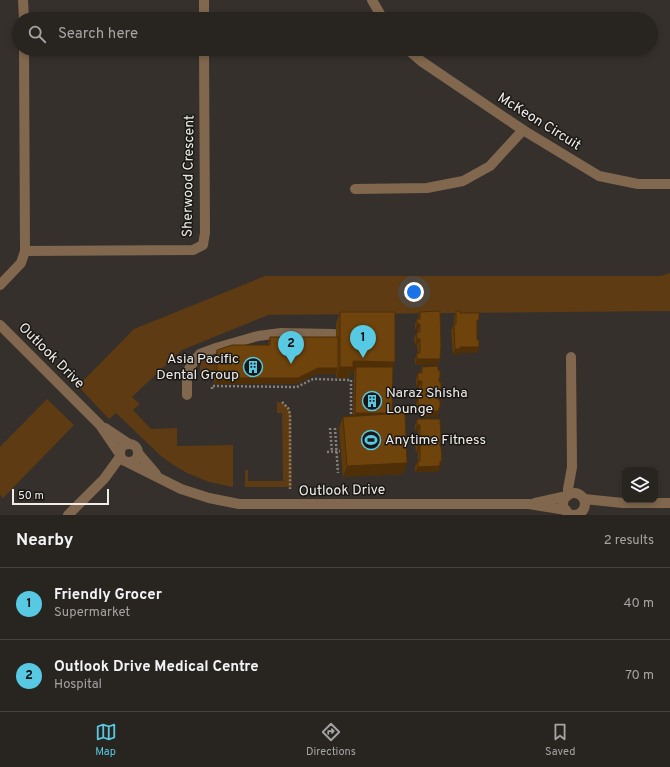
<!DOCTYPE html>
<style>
:root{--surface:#282420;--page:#34302d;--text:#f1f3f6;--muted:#a5a4a5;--line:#44413e;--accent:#58c9e3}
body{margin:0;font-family:Overpass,sans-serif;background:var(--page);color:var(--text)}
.controls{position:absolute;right:12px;bottom:12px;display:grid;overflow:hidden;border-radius:8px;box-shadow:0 2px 6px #0003}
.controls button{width:36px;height:36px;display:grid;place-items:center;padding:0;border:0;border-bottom:1px solid var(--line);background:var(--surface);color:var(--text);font:20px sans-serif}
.scale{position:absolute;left:12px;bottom:10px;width:97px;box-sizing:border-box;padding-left:4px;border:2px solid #efece8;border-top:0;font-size:11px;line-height:14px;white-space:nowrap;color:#efece8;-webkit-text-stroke:3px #1a1816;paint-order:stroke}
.you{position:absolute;left:414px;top:292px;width:14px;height:14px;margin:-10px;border:3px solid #fff;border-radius:50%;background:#1a73e8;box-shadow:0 0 0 6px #1a73e833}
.badge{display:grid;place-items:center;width:26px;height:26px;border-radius:50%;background:var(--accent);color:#111;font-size:13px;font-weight:700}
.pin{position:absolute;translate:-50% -33px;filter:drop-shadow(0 1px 2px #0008)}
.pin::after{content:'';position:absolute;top:21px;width:14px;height:12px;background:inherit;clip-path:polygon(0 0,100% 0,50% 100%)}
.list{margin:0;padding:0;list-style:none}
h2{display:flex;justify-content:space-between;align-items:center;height:52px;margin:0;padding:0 16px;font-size:17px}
h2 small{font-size:13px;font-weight:400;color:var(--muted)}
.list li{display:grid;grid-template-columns:26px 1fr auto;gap:12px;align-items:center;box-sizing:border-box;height:72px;padding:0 16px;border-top:1px solid var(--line)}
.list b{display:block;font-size:15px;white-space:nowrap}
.list p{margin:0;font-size:13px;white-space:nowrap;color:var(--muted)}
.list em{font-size:13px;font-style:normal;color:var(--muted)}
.icon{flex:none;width:22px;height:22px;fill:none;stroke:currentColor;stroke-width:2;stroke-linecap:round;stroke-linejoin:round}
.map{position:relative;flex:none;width:670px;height:515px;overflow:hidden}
.search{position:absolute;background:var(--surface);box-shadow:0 2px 6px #0003;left:12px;right:12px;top:12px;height:44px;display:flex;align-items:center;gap:10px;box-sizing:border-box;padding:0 14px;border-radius:22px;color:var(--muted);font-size:15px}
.sheet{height:196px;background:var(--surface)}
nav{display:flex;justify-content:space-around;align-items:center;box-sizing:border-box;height:56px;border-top:1px solid var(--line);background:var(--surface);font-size:11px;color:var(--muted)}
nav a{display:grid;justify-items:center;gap:2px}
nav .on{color:var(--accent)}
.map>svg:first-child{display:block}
</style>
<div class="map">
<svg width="670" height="515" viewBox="0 0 670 515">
<rect width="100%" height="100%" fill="#35302b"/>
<!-- green -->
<g fill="#5e3b12">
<path d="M 670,273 L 670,311 L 268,315 L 182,350 L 132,397 L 140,404 L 133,410 L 151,429 L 177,428 L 177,446 L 233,445 L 233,487 L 209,482 L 187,473 L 172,464 L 161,456 L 116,413 L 109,419 L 78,386 L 134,329 L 265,276 L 661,276 Z"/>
<path d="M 215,356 L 214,379 L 200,379 L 200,361 Z"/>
<path d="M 47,399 L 74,425 L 3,498 L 0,495 L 0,447 Z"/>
<path d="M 277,402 C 285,402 289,406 291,414 L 292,487 L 245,487 L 245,470 L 248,470 L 248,481 L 283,481 L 282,413 L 277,413 Z"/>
</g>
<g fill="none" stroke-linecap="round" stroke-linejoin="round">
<!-- path -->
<g stroke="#85807c" stroke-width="2.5" stroke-dasharray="2 2" stroke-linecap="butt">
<path d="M 212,389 L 212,386 L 297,387 L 313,379 L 351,380 L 351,418"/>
<path d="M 282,402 L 288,408 L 290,414 L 290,489"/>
<path d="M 330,428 L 332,452"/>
<path d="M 335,428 L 338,473"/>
<path d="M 327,452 L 340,451"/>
</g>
<!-- minor -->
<g stroke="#81674e" stroke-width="10">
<path d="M 23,0 L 24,19"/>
<path d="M 204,0 L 204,19"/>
<path d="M 372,0 L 383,19"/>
<path d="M 407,49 L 421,61 L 523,130 L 599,176 L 638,184 L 670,184"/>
<path d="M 355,189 L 427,188 L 463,181 L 490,166 L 523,130"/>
<path d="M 25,251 L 193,250 L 203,245 L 205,233 L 204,49"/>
<path d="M 0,285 L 21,263 L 25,251 L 24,49"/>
<path d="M 0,325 L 100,425 L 119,453"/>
<path d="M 187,395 L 187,372 L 194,361 L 200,354 L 216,348 L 258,336 L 281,333 L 334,334"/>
<path d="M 105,428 L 129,444"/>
<circle cx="129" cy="453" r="9"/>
<path d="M 138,453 L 156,474"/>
<path d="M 129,463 L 181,489 L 209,498 L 239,504 L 529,504 L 566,510"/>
<circle cx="574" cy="504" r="11"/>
<path d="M 568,495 L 568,489 L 572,467 L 571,357"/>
<path d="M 584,499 L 623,503 L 670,503"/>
<path d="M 535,503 L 567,496"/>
<path d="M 68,515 L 104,479 L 120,457"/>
</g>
</g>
<!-- wall -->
<g fill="#5f3a0a">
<path d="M 456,311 L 460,313 L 477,323 L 477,340 L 479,347 L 477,353 L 458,353 L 457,355 L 453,355 L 451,330 L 454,324 L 454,317 Z"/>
<path d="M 340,312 L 395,362 L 393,367 L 392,414 L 407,463 L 403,474 L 343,477 L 339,428 L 343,417 L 353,416 L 354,372 L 351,372 L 349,378 L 336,378 L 336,374 L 316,374 L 296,384 L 214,384 L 215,356 L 217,350 L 268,345 L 270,337 L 336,337 L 336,323 Z"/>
<path d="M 420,312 L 440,359 L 438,365 L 415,365 L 415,359 L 417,353 L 418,353 L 417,345 L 415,345 L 414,338 L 417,332 L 418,332 L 418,330 L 415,330 L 415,324 L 417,319 L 418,319 Z"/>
<path d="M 422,367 L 438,370 L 440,378 L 439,382 L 441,396 L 439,400 L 440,408 L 437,417 L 420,417 L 419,411 L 416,411 L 416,404 L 418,398 L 419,398 L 419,387 L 416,387 L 416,379 L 418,373 L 420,373 Z"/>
<path d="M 417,419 L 441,439 L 440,443 L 440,465 L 438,472 L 415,472 L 415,467 L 418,461 L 418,452 L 416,453 L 415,445 L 417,439 L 418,439 L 418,431 L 415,431 L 415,425 Z"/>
</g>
<!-- shaded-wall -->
<g fill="#4e2f08">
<path d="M 417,324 L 420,324 L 418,330 L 415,330 Z"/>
<path d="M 417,339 L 420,339 L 417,345 L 415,345 Z"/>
<path d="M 460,347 L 479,347 L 477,353 L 458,353 L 457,355 L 453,355 L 455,349 Z"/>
<path d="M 417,359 L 440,359 L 438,365 L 415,365 Z"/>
<path d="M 353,361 L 395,362 L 391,373 L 356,367 L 354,372 L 351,372 L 349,378 L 336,378 L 340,367 Z"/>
<path d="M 318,368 L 338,368 L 336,374 L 316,374 L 296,384 L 214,384 L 217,378 Z"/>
<path d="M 418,381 L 422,381 L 419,387 L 416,387 Z"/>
<path d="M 418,405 L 422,405 L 419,411 L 416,411 Z"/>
<path d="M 439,408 L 440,408 L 437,417 L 420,417 L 422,412 Z"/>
<path d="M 355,413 L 392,413 L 390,419 L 353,419 Z"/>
<path d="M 417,425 L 420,425 L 418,431 L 415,431 Z"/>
<path d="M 420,446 L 418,452 L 416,453 L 418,447 Z"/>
<path d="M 440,461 L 442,461 L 438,472 L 415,472 L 418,467 Z"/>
<path d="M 407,463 L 403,474 L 343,477 L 347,466 Z"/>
</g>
<!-- building -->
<g fill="#6f430c" stroke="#4e2f08">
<path d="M 440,311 L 441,346 L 440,359 L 417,359 L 417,353 L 420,353 L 420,339 L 417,339 L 417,332 L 420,332 L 420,324 L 417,324 L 417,319 L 420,319 L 420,312 Z"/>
<path d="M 456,311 L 460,311 L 460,313 L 479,313 L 479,320 L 477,320 L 477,340 L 479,340 L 479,347 L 460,347 L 460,349 L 455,349 L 454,324 L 456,324 Z"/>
<path d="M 340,312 L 395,312 L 395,362 L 353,361 L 353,367 L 340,367 Z"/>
<path d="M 270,337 L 338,337 L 338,368 L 318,368 L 298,378 L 217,378 L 217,350 L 232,345 L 270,345 Z"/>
<path d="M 438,366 L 438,370 L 440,370 L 440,378 L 439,378 L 439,382 L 441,382 L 441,396 L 438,396 L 438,400 L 440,400 L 440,408 L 439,408 L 439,411 L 422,412 L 422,405 L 418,405 L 418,398 L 421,398 L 422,381 L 418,381 L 418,373 L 422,373 L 422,367 Z"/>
<path d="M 356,367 L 393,367 L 392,413 L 355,413 Z"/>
<path d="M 405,413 L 407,463 L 347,466 L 343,417 Z"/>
<path d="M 417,419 L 440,419 L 441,439 L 440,439 L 440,446 L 441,446 L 442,461 L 440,461 L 440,466 L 418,467 L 418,461 L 420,461 L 420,446 L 418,447 L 417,439 L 420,439 L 420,425 L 417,425 Z"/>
</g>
<!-- icons -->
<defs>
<symbol id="building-ring" viewBox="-11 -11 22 22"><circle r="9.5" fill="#1a1816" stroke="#58c9e3" stroke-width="1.5"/><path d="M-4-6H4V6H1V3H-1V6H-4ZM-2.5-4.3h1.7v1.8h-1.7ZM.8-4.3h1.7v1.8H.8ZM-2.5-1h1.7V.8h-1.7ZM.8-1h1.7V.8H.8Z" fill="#58c9e3"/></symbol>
<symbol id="stadium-ring" viewBox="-11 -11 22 22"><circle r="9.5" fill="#1a1816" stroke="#58c9e3" stroke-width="1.5"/><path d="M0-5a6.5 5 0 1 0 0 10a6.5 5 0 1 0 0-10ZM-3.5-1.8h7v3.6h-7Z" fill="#58c9e3"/></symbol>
</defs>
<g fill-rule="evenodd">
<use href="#building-ring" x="242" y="356" width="22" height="22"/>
<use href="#building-ring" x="361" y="390" width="22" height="22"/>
<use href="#stadium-ring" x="360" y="429" width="22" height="22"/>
</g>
<g text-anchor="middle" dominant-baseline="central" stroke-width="3" stroke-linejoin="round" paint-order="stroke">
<!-- street labels -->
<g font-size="14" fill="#efece8" stroke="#1a1816">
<text transform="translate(539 122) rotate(32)">McKeon Circuit</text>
<text transform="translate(189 176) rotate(-89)">Sherwood Crescent</text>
<text transform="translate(51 356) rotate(45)">Outlook Drive</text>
<text transform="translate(342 491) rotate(-1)">Outlook Drive</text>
</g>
<!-- poi labels -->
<g font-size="14" fill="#efece8" stroke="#1a1816" text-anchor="start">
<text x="239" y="359" text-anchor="end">Asia Pacific<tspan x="239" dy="16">Dental Group</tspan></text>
<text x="386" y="393">Naraz Shisha<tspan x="386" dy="16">Lounge</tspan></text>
<text x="385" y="440">Anytime Fitness</text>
</g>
</g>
</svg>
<div class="controls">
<button><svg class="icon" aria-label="layers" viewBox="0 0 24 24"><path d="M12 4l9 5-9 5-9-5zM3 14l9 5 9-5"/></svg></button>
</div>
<div class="scale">50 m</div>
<div class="you"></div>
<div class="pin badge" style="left:363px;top:358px">1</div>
<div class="pin badge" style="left:291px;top:364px">2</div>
<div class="search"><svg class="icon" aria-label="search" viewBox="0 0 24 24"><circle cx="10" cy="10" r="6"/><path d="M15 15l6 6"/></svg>Search here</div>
</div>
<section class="sheet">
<h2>Nearby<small>2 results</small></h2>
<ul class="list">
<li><span class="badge">1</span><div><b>Friendly Grocer</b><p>Supermarket</p></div><em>40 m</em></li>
<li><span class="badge">2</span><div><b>Outlook Drive Medical Centre</b><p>Hospital</p></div><em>70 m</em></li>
</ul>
</section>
<nav>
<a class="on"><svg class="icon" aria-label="map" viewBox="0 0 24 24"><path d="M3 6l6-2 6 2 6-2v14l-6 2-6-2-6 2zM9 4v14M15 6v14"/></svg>Map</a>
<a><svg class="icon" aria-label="directions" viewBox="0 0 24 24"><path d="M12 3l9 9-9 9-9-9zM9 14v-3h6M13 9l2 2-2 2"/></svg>Directions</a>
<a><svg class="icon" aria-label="saved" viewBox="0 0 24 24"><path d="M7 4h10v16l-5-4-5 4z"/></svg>Saved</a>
</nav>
